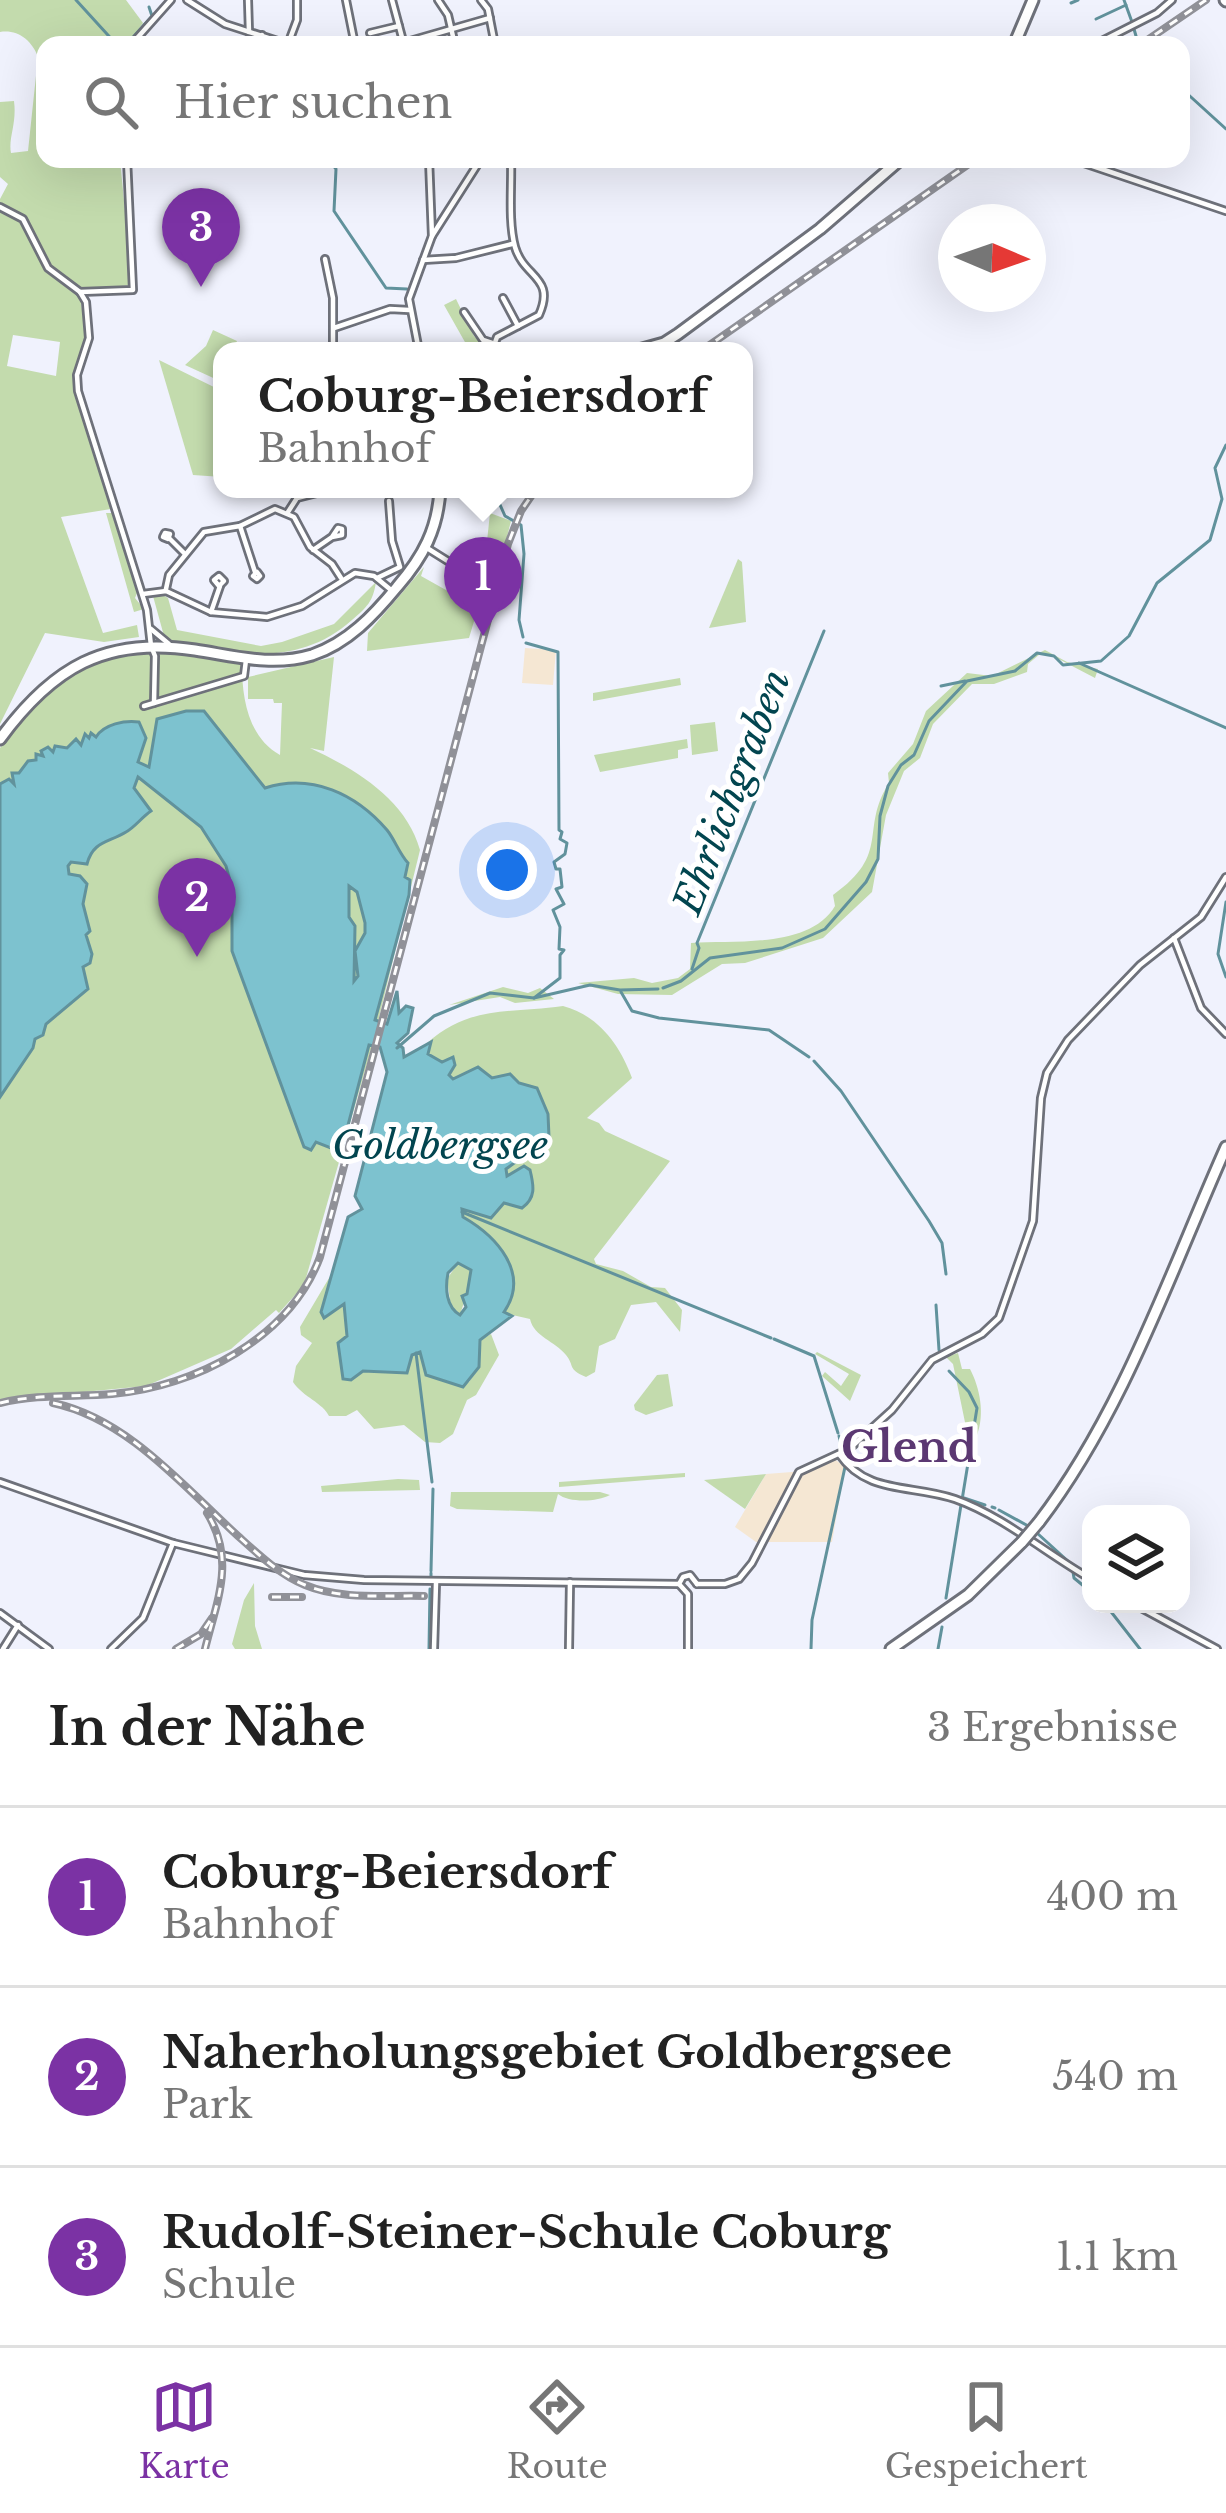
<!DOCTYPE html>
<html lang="de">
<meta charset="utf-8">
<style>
:root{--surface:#fff;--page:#f2f2f2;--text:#222;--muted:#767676;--line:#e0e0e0;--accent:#7b32a4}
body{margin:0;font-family:"Libre Baskerville",serif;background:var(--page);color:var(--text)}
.controls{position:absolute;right:36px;bottom:36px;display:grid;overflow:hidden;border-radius:24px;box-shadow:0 12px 48px #0002}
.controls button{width:108px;height:108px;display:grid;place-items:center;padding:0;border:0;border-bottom:3px solid var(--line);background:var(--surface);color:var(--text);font:60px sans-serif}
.compass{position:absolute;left:938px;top:204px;width:108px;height:108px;border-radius:50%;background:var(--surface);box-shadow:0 12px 48px #0002;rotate:92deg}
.you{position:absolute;left:507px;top:870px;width:42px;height:42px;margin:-30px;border:9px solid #fff;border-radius:50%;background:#1a73e8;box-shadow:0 0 0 18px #1a73e833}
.badge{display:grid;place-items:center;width:78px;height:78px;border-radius:50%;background:var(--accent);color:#fff;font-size:39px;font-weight:700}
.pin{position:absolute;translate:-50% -99px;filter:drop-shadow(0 3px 6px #0008)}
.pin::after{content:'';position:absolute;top:63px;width:42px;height:36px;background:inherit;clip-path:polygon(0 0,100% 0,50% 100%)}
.popup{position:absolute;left:213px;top:342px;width:540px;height:156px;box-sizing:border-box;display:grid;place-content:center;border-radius:24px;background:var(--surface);filter:drop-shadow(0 3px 9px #0005);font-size:39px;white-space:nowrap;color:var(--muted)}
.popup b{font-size:45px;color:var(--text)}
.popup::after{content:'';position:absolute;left:50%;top:100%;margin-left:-24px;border:24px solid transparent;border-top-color:var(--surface)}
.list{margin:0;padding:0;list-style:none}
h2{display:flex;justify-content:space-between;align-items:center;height:156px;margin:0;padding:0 48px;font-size:51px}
h2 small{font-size:39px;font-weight:400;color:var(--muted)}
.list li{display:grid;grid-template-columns:78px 1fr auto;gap:36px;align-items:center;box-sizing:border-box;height:180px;padding:0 48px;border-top:3px solid var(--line)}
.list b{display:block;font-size:45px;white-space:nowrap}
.list p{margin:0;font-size:39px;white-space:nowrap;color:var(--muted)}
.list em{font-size:39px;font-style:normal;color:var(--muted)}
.icon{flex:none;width:66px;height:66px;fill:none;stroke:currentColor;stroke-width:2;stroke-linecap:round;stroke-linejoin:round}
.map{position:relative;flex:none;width:1226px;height:1649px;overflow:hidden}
.search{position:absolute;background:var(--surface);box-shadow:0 12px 48px #0002;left:36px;right:36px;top:36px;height:132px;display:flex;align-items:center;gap:30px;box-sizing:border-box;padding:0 42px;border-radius:24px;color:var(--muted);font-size:45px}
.sheet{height:696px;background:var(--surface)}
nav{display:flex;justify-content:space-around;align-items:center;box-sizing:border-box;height:168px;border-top:3px solid var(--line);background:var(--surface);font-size:33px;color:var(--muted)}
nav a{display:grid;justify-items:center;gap:6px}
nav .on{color:var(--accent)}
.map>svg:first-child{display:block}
</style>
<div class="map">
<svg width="1226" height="1649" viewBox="0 0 1226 1649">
<rect width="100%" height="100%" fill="#f0f2fd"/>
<!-- commercial -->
<g fill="#f5e7d3">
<path d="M 525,648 L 556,650 L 553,685 L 522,683 Z"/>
<path d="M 833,1458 L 845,1467 L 832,1542 L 756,1542 L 735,1527 L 766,1474 L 805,1471 Z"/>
</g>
<!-- green -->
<g fill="#c3dbad" fill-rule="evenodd">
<path d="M 0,0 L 126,0 L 143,23 L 127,45 L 45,45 L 45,159 L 120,159 L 132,285 L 84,290 L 80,295 L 86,339 L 75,368 L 76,396 L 111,509 L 61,517 L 103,633 L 137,625 L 139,637 L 104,642 L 45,633 L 0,724 L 0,199 L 8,184 L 0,177 L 0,102 L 14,101 C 17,124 8,138 11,153 L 28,151 L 38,57 C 32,40 17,29 0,32 ZM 13,335 L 60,342 L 56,376 L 7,366 Z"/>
<path d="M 456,299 L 474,336 L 489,351 L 470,351 L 444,305 Z"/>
<path d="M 213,330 L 237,341 L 233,351 L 222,351 L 222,382 L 185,365 L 206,346 Z"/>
<path d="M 159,360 L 222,391 L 222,477 L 193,475 Z"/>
<path d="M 106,513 L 112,513 L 139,588 L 135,598 L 144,609 L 134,612 Z"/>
<path d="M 490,513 L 511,521 L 493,592 L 483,579 Z"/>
<path d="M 738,559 L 742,562 L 746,622 L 709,628 Z"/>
<path d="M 424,567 L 421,576 L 478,608 L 469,638 L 367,651 L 368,633 Z"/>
<path d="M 376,582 C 373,602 367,607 352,620 C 300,667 234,656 170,641 L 164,636 L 153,596 L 161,594 L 168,598 L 177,630 L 261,646 L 282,642 L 334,624 Z"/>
<path d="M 150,649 L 239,662 L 242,665 C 242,698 248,737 280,755 L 282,703 L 274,703 L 273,699 L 248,699 L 248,677 L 334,657 L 324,751 L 310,748 C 355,769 406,799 420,850 L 372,1046 L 304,1285 L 279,1313 L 276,1310 L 231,1349 L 146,1386 L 0,1400 L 0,748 C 54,684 65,665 150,649 Z"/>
<path d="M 1045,650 L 1067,662 L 1098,669 L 1095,678 L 1051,655 L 1040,654 L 1028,664 L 1027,672 L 994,684 L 972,684 L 933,724 L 920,758 L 904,771 L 886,815 L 872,892 L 823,938 L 745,963 L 722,964 L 672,995 L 618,994 L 578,983 L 634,978 L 652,983 L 678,978 L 690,969 L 691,943 C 733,940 810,949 835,906 L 833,895 C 892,853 859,830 889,783 L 888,773 L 913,744 L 926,711 L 967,673 L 992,676 Z"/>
<path d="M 680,678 L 681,685 L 593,701 L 593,693 Z"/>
<path d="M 715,722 L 718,751 L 692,755 L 690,725 Z"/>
<path d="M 687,739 L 688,748 L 678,750 L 678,758 L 600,772 L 594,755 Z"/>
<path d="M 503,987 L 528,993 L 540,988 L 554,999 L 515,1003 L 500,997 L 449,1005 Z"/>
<path d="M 563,1006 C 598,1015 620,1045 632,1078 L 587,1118 L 599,1123 L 605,1131 L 670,1161 L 594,1259 L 596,1264 L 623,1271 L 651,1287 L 665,1288 L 682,1310 L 680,1332 L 656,1302 L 631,1305 L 615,1339 L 599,1346 L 595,1372 L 586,1377 C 567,1369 575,1366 566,1355 C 555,1341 534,1337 530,1319 L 504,1313 L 504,1255 L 475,1224 L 463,1217 L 461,1208 L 491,1218 L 504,1203 L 516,1207 L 506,1169 C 539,1140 559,1136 537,1089 L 463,1073 L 454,1080 L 449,1075 L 451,1057 L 442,1062 L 428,1054 L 431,1042 L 427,1043 C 472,1004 509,1014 563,1006 Z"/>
<path d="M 458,1263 L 472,1270 L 472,1277 L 460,1315 L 451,1307 L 447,1279 Z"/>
<path d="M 332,1273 L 321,1312 L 324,1317 L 344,1302 L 347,1336 L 338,1343 L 344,1379 L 351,1380 L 363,1370 L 406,1373 L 412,1355 L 421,1352 C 431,1373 445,1388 469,1382 L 479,1367 L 480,1340 L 491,1334 L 499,1355 L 476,1395 L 467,1400 L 453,1434 L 440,1443 L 425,1442 L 404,1425 L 374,1429 L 357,1410 L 346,1416 L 329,1416 C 323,1403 303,1397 293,1382 L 296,1366 L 312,1343 L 301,1335 L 300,1327 Z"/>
<path d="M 817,1352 L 861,1375 L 850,1401 L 822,1376 L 825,1372 L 841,1386 L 849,1374 L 815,1354 Z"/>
<path d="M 958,1353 L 962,1369 L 970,1369 C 980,1388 985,1414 977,1435 L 967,1432 L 953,1364 L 946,1357 Z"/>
<path d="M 668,1374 L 673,1406 L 646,1415 L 635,1410 L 634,1405 L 657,1375 Z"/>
<path d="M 685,1473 L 685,1477 L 559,1487 L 559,1482 Z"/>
<path d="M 766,1474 L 745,1509 L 704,1480 Z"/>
<path d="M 398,1479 L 419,1480 L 420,1490 L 322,1492 L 321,1486 Z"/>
<path d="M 451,1492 L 600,1492 L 610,1495 C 597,1502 569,1503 558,1494 L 553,1512 L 457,1509 L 450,1506 Z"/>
<path d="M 254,1583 L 255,1626 L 262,1649 L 235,1649 L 232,1644 L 244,1600 Z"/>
</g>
<!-- water -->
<path fill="#7dc2cf" stroke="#61929c" stroke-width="3" fill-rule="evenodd" d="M 186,711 L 204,711 L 265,788 C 312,773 356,794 387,830 C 395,840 399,853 408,863 L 405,877 L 410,880 L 409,895 L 375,1020 L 387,1024 L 397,991 L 399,1013 L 406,1006 L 413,1008 L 408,1033 L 397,1043 L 403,1048 L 404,1057 L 431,1042 L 428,1054 L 442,1062 L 453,1057 L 455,1065 L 449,1075 L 453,1079 L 478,1067 L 492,1078 L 510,1074 L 519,1083 L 537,1088 L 548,1114 L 549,1137 L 506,1169 L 507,1176 L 524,1166 L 530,1170 C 534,1186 536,1198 522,1208 L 504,1203 L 491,1218 L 462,1209 L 463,1217 C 496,1236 531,1273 504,1312 L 512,1316 L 480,1340 L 479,1367 L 463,1387 L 426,1375 L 420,1352 L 412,1355 L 407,1373 L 363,1371 L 351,1380 L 343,1379 L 338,1343 L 347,1336 L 344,1304 L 324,1318 L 321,1312 L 348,1217 L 362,1209 L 355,1196 L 387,1072 L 380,1047 L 369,1045 L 341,1152 L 316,1142 L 311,1150 L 304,1147 L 232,951 L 232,888 L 226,866 L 201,827 L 138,777 L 134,788 L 151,811 C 142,817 135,827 126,832 C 108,843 93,841 87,864 L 71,862 L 68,866 L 69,874 L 80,876 L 87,884 L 83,904 L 90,931 L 86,935 L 92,954 L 90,963 L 83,967 L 88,989 L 46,1024 L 43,1035 L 35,1039 L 33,1048 L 0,1097 L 0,784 L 9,779 L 14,784 L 12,773 L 19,773 L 28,761 L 36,760 L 36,754 L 43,756 L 41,751 L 48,747 L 53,752 L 55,746 L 67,748 L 76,739 L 81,745 L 85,734 L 89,738 L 91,733 L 96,737 C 104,724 125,720 139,722 L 146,738 L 138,762 L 149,767 L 157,719 ZM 349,886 L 357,892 L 365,923 L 365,933 L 355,951 L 358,976 L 354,981 L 355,926 L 349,917 ZM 458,1263 L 471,1270 L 467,1294 L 462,1296 L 466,1307 L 460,1315 C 446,1307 445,1288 448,1273 Z"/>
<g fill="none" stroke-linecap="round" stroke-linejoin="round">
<!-- stream -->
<g stroke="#61929c" stroke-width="3">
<path d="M 76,0 L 117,45"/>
<path d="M 1124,0 L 1132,22"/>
<path d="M 1071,3 L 1078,0"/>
<path d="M 1096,19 L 1126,5"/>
<path d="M 1134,29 L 1138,43"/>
<path d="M 126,45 L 152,16 L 149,7"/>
<path d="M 1181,88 L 1226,129"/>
<path d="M 328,159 L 336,169 L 334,211 L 386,288 L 407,289"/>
<path d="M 493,489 L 505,516 L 521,525 L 524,554 L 519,620 L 523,637"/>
<path d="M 526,643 L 558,652 L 559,830 L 562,832 L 560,839 L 567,843 L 565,854 L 554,862 L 556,869 L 560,869 L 562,887 L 556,889 L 564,904 L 553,910 L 560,927 L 559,949 L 564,950 L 560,955 L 560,978 L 534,998"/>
<path d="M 1079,663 L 1226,728"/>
<path d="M 941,686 L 965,681"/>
<path d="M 1226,902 L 1218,954 L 1226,977"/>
<path d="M 692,969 L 699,948 L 697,943 L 824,631"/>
<path d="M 663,988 L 681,981 L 710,958 L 782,948 L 825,929 L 866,882 L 878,859 L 880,816 L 888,786 L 901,765 L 914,755 L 929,721 L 967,681 L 1015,671 L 1037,653 L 1054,656 L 1063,665 L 1101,661 L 1129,636 L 1157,583 L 1210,540 L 1222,499 L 1215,468 L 1226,445"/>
<path d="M 621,992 L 632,1011 L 659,1018 L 769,1030 L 809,1057"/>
<path d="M 397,1048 L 434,1016 L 490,993 L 534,998 L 590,985 L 620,990 L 658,989"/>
<path d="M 814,1061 L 841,1091 L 929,1221 L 942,1243 L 946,1274"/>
<path d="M 462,1212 L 771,1338"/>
<path d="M 936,1305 L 939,1350"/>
<path d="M 774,1339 L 814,1356 L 838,1433"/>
<path d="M 416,1353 L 432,1482"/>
<path d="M 949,1371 L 969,1392 L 977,1408 L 962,1500"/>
<path d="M 839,1436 L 841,1445"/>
<path d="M 964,1498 L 985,1505"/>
<path d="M 992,1507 L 995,1508"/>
<path d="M 999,1510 L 1030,1527"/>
<path d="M 1037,1533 L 1070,1563"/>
<path d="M 431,1571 L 433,1489"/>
<path d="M 1073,1572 L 1074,1578 L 1091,1592"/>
<path d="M 431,1577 L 431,1573"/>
<path d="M 946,1598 L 961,1505"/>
<path d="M 1105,1604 L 1140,1649"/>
<path d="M 429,1649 L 430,1589"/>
<path d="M 811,1649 L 812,1620 L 845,1467"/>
<path d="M 938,1649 L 942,1627"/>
</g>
<defs>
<g id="street">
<path d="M 187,0 L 225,24 L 290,45"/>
<path d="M 248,0 L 249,32"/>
<path d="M 346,0 L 355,45"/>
<path d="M 392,0 L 403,41"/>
<path d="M 438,0 L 448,15 L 455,45"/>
<path d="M 481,0 L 488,9 L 495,45"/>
<path d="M 370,33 L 399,26"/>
<path d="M 262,35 L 261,43 L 265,45"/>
<path d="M 403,43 L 490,18"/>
<path d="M 288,44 L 297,20 L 297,0"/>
<path d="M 131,45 L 171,0"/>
<path d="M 1094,45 L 1157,13 L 1172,0"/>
<path d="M 346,159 L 346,162"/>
<path d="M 1072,159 L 1226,211"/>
<path d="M 0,207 L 23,219 L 48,268 L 80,292 L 86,302 L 89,338 L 77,375 L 78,391 L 147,610 L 151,646 L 155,656 L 154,703"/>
<path d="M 432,236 L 481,159"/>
<path d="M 325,259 L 333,298 L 333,351"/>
<path d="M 423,260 L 456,258 L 512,244"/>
<path d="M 80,292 L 133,290 L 127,159"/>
<path d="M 503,298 L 518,326"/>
<path d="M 464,312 L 483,340 L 492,343"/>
<path d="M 334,328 L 390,309 L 409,310"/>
<path d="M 419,351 L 409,299 L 432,236 L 429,159"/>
<path d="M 492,351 L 497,337 L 539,315 C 556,277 524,278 515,247 C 508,221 512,186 511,159"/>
<path d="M 355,489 L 373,491"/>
<path d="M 288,512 L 297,498 L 333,489"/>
<path d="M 240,526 L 255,572"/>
<path d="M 165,533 L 170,534 L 168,539 L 163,537 Z"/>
<path d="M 169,538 L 185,554"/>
<path d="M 427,548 L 486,585"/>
<path d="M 313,550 L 332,537 L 342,535 L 342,529 L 338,528 L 332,537"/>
<path d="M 257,572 L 260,576 L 257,579 L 253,576 Z"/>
<path d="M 219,576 L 224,581 L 219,586 L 214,580 Z"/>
<path d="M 377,578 L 400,567 L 392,541 L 389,501"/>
<path d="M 166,589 L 169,575 L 204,532 L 240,526 L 275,509 L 294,517 L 310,547 L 332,564 L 341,578"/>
<path d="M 143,594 L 166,591 L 211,612 L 267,617 L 302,606 L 355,573 L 374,576 L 391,590"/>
<path d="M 211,612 L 220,586"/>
<path d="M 151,629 L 169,644"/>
<path d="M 144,706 L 244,676 L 246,660"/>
<path d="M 1174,938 L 1201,1008 L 1226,1034"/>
<path d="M 839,1454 C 867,1495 912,1484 955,1499 C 1003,1516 1047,1554 1091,1579"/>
<path d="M 0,1482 L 173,1543 L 304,1575 L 364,1580 L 679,1584"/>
<path d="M 697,1584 L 725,1584 L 739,1579 L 752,1563 L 799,1472 L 849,1449 L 892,1410 L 932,1360 L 982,1334 L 999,1318 L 1033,1221 L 1041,1098 L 1047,1073 L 1068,1040 L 1140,965 L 1201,917 L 1226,877"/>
<path d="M 1134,1604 L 1217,1649"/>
<path d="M 0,1613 L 49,1649"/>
<path d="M 3,1649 L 18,1625"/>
<path d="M 111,1649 L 143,1618 L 173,1543"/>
<path d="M 434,1649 L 436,1583"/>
<path d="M 569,1649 L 570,1582"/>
<path d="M 688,1649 L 688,1594 L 679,1584 L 683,1577 L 690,1575 L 697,1584"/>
</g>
<g id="secondary">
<path d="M 1225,0 L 1226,1"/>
<path d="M 1014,45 L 1033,0"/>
<path d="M 635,351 L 664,343 L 678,334 L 820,229 L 901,159"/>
<path d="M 0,739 C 52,668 105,636 195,650 C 235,656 272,667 312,655 C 348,643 374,615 397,587 C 423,557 438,529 440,489"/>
<path d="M 1039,1522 C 1123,1412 1170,1273 1226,1147"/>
<path d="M 891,1649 L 968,1595 L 1022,1542"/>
</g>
</defs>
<!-- street casing -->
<use href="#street" stroke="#6e717a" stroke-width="10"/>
<!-- secondary casing -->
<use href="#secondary" stroke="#6e717a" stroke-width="15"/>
<!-- street -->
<use href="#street" stroke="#fff" stroke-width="4.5"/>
<!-- secondary -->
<use href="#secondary" stroke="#fff" stroke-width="9"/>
<defs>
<g id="rail">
<path d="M 1140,45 L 1206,0"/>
<path d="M 701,351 L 976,159"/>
<path d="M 0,1403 C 37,1394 75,1397 112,1394 C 195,1387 290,1338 320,1257 L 508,544 L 521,511 L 536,489"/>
<path d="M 53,1403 C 128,1419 184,1487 238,1536 C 258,1554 280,1575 305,1585 C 341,1600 385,1595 424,1596"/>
<path d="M 272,1597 L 302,1597"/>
<path d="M 176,1649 L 201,1634 L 212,1618"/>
<path d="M 205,1649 C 217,1600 236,1560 207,1513"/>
</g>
</defs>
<!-- rail casing -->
<use href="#rail" stroke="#909198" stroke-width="8"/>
<!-- rail -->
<use href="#rail" stroke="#fff" stroke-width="3" stroke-dasharray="9" stroke-linecap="butt"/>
<defs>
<path id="secondary-bridge" d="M 1022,1542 L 1039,1522"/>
</defs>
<!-- secondary-bridge casing -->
<use href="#secondary-bridge" stroke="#6e717a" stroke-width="15" stroke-linecap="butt"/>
<!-- secondary-bridge -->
<use href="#secondary-bridge" stroke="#fff" stroke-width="9"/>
</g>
<g text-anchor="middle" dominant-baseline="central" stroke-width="10" stroke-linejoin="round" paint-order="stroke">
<!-- water labels -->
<g font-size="39" font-style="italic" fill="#02454f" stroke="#fff">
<text transform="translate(732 792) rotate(-69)">Ehrlichgraben</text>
<text x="440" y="1145">Goldbergsee</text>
</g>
<!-- quarter labels -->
<g font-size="42" font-weight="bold" fill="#5b3872" stroke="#fff">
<text x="909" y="1447">Glend</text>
</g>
</g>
</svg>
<div class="controls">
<button><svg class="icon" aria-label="layers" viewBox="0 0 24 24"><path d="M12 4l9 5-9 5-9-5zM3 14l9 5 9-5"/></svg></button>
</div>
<svg class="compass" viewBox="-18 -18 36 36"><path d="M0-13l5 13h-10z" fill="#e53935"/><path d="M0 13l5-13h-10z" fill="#767676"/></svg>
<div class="you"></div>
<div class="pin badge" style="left:483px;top:636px">1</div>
<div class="popup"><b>Coburg-Beiersdorf</b>Bahnhof</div>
<div class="pin badge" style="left:197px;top:957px">2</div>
<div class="pin badge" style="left:201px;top:287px">3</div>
<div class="search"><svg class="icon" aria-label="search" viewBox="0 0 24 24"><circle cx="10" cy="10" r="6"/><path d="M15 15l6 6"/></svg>Hier suchen</div>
</div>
<section class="sheet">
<h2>In der Nähe<small>3 Ergebnisse</small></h2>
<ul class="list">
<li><span class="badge">1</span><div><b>Coburg-Beiersdorf</b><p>Bahnhof</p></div><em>400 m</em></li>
<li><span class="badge">2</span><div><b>Naherholungsgebiet Goldbergsee</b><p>Park</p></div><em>540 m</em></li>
<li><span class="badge">3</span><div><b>Rudolf-Steiner-Schule Coburg</b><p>Schule</p></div><em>1.1 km</em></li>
</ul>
</section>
<nav>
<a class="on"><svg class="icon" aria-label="map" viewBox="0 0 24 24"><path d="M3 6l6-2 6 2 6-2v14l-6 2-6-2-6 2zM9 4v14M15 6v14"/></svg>Karte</a>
<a><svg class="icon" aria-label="directions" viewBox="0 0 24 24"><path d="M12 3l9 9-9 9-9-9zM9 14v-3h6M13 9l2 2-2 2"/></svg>Route</a>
<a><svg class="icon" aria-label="saved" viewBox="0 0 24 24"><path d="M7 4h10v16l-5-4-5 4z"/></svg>Gespeichert</a>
</nav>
